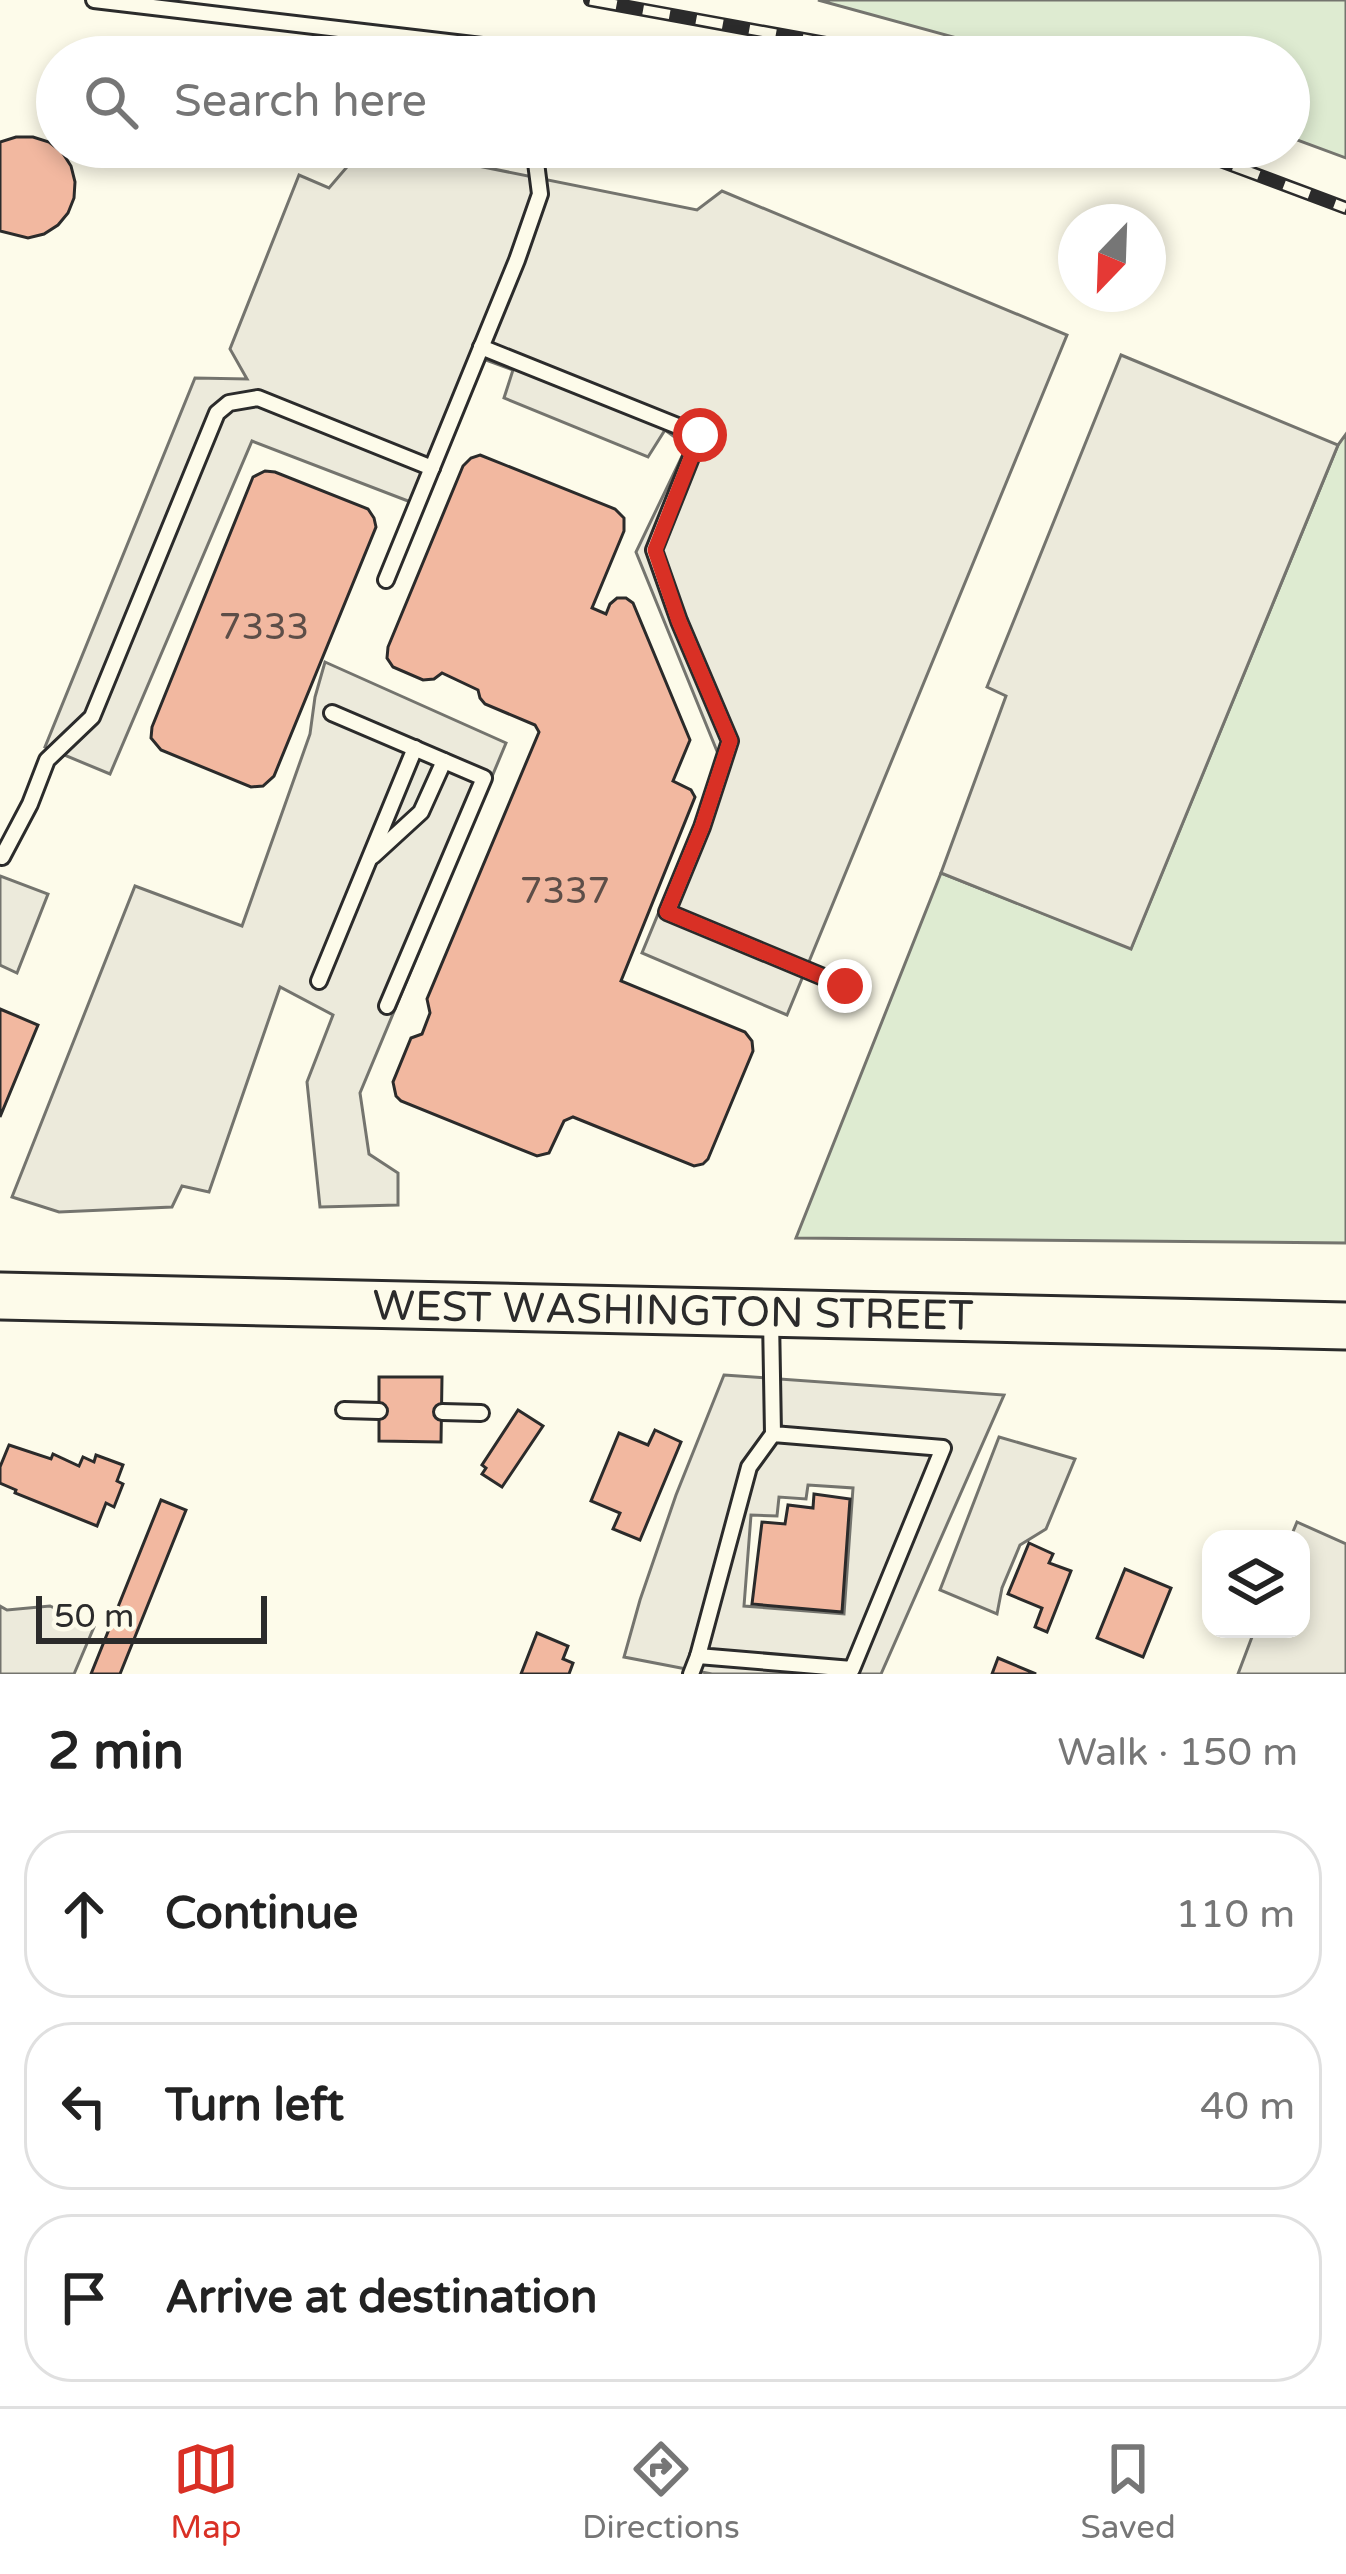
<!DOCTYPE html>
<meta charset="utf-8">
<style>
:root{--surface:#fff;--page:#f2f2f2;--text:#222;--muted:#767676;--line:#e0e0e0;--accent:#d93025}
body{margin:0;font-family:"Varela Round",sans-serif;background:var(--page);color:var(--text)}
.controls{position:absolute;right:36px;bottom:36px;display:grid;overflow:hidden;border-radius:24px;box-shadow:0 6px 18px #0003}
.controls button{width:108px;height:108px;display:grid;place-items:center;padding:0;border:0;border-bottom:3px solid var(--line);background:var(--surface);color:var(--text);font:60px sans-serif}
.compass{position:absolute;left:1058px;top:204px;width:108px;height:108px;border-radius:50%;background:var(--surface);box-shadow:0 6px 18px #0003;rotate:203deg}
.scale{position:absolute;left:36px;bottom:30px;width:231px;box-sizing:border-box;padding-left:12px;border:6px solid #2b2b2b;border-top:0;font-size:33px;line-height:42px;white-space:nowrap;color:#2b2b2b;-webkit-text-stroke:9px #fdfbea;paint-order:stroke}
.stop{position:absolute;width:36px;height:36px;margin:-27px;border:9px solid #d93025;border-radius:50%;background:#fff}
.stop.end{background:#d93025;border-color:#fff;box-shadow:0 3px 12px #0008}
.list{margin:0;padding:0;list-style:none}
h2{display:flex;justify-content:space-between;align-items:center;height:156px;margin:0;padding:0 48px;font-size:51px}
h2 small{font-size:39px;font-weight:400;color:var(--muted)}
.list li{display:grid;grid-template-columns:78px 1fr auto;gap:36px;align-items:center;box-sizing:border-box;height:168px;margin:0 24px 24px;padding:0 24px;border:3px solid var(--line);border-radius:48px}
.list b{display:block;font-size:45px;white-space:nowrap}
.list em{font-size:39px;font-style:normal;color:var(--muted)}
.icon{flex:none;width:66px;height:66px;fill:none;stroke:currentColor;stroke-width:2;stroke-linecap:round;stroke-linejoin:round}
.map{position:relative;flex:none;width:1346px;height:1674px;overflow:hidden}
.search{position:absolute;background:var(--surface);box-shadow:0 6px 18px #0003;left:36px;right:36px;top:36px;height:132px;display:flex;align-items:center;gap:30px;box-sizing:border-box;padding:0 42px;border-radius:66px;color:var(--muted);font-size:45px}
.sheet{height:732px;background:var(--surface)}
nav{display:flex;justify-content:space-around;align-items:center;box-sizing:border-box;height:168px;border-top:3px solid var(--line);background:var(--surface);font-size:33px;color:var(--muted)}
nav a{display:grid;justify-items:center;gap:6px}
nav .on{color:var(--accent)}
.map>svg:first-child{display:block}
</style>
<div class="map">
<svg width="1346" height="1674" viewBox="0 0 1346 1674">
<rect width="100%" height="100%" fill="#fdfbea"/>
<!-- green -->
<g fill="#deebd1" stroke="#74746e" stroke-width="3">
<path d="M 818,0 L 1346,0 L 1346,158 L 1289,137 L 1289,57 L 1026,57 Z"/>
<path d="M 1346,434 L 1346,1243 L 796,1238 L 941,873 L 1131,948 L 1338,445 Z"/>
</g>
<!-- parking -->
<g fill="#eceadb" stroke="#74746e" stroke-width="3" fill-rule="evenodd">
<path d="M 364,147 L 384,147 L 697,210 L 722,191 L 1067,335 L 787,1015 L 642,953 L 721,761 L 636,552 L 687,446 L 665,430 L 648,457 L 504,398 L 513,370 L 478,357 L 421,506 L 252,441 L 110,774 L 45,747 L 195,378 L 247,379 L 230,349 L 299,175 L 329,188 Z"/>
<path d="M 1121,355 L 1338,445 L 1131,949 L 941,873 L 1006,696 L 987,687 Z"/>
<path d="M 325,662 L 506,743 L 360,1093 L 369,1154 L 398,1173 L 398,1205 L 320,1207 L 307,1082 L 333,1015 L 280,987 L 209,1192 L 182,1186 L 172,1207 L 59,1212 L 12,1197 L 135,886 L 242,926 L 310,734 L 315,697 Z"/>
<path d="M 0,876 L 48,894 L 17,973 L 0,965 Z"/>
<path d="M 724,1375 L 1004,1395 L 881,1674 L 712,1674 L 624,1657 L 640,1600 L 676,1495 ZM 808,1485 L 853,1488 L 844,1614 L 744,1606 L 751,1515 L 777,1516 L 779,1497 L 806,1499 Z"/>
<path d="M 999,1437 L 1075,1459 L 1046,1529 L 1020,1545 L 1002,1588 L 997,1614 L 940,1590 Z"/>
<path d="M 1297,1522 L 1346,1544 L 1346,1674 L 1238,1674 L 1255,1629 L 1301,1629 L 1301,1539 L 1290,1539 Z"/>
<path d="M 0,1606 L 7,1610 L 50,1606 L 94,1627 L 74,1674 L 0,1674 Z"/>
</g>
<!-- building -->
<g fill="#f2b8a0" stroke="#2b2b2b" stroke-width="3">
<path d="M 16,137 L 33,137 L 49,142 L 62,152 L 71,166 L 75,182 L 74,198 L 68,213 L 58,225 L 44,234 L 28,238 L 0,231 L 0,142 Z"/>
<path d="M 480,455 L 615,509 L 624,518 L 624,531 L 592,608 L 606,614 L 610,604 L 617,598 L 626,598 L 633,603 L 690,740 L 673,781 L 691,790 L 695,797 L 621,981 L 745,1032 L 752,1041 L 753,1051 L 708,1159 L 703,1164 L 694,1166 L 573,1117 L 564,1121 L 549,1153 L 537,1156 L 401,1101 L 396,1096 L 393,1082 L 411,1038 L 422,1034 L 430,1013 L 427,999 L 539,732 L 535,725 L 485,704 L 480,698 L 478,690 L 442,673 L 434,679 L 423,680 L 393,667 L 387,658 L 388,647 L 463,466 L 471,458 Z"/>
<path d="M 265,471 L 275,472 L 368,509 L 374,518 L 376,527 L 274,776 L 263,786 L 251,787 L 161,750 L 151,738 L 152,727 L 253,477 Z"/>
<path d="M 0,1009 L 38,1025 L 0,1117 Z"/>
<path d="M 379,1377 L 442,1377 L 441,1442 L 379,1441 Z"/>
<path d="M 518,1410 L 543,1426 L 502,1487 L 482,1474 L 486,1468 L 482,1465 Z"/>
<path d="M 655,1430 L 681,1442 L 640,1540 L 613,1529 L 620,1513 L 591,1501 L 619,1433 L 648,1445 Z"/>
<path d="M 9,1445 L 51,1459 L 53,1454 L 79,1466 L 83,1457 L 94,1462 L 96,1455 L 123,1465 L 117,1481 L 123,1484 L 114,1507 L 106,1503 L 97,1526 L 15,1493 L 16,1490 L 0,1483 L 0,1467 Z"/>
<path d="M 814,1494 L 850,1499 L 842,1612 L 752,1604 L 762,1522 L 785,1524 L 788,1505 L 813,1508 Z"/>
<path d="M 161,1500 L 186,1510 L 120,1674 L 91,1674 Z"/>
<path d="M 1029,1543 L 1053,1554 L 1049,1563 L 1071,1571 L 1047,1632 L 1035,1627 L 1042,1608 L 1008,1594 Z"/>
<path d="M 1125,1569 L 1171,1588 L 1143,1657 L 1097,1638 Z"/>
<path d="M 537,1633 L 568,1646 L 563,1659 L 573,1663 L 569,1674 L 521,1674 Z"/>
<path d="M 998,1658 L 1036,1674 L 992,1674 Z"/>
</g>
<g fill="none" stroke-linecap="round" stroke-linejoin="round">
<defs>
<g id="lane">
<path d="M 94,0 L 482,46 L 495,57"/>
<path d="M 481,347 L 700,435 L 654,550 L 679,621 L 730,741 L 702,827 L 667,912 L 845,986"/>
<path d="M 386,580 L 517,260 L 540,194 L 534,147"/>
<path d="M 332,713 L 484,778 L 387,1006"/>
<path d="M 373,856 L 421,812 L 444,761"/>
<path d="M 2,857 L 30,804 L 47,760 L 92,717 L 217,413 L 229,403 L 258,398 L 432,468"/>
<path d="M 319,981 L 415,748"/>
<path d="M 771,1318 L 773,1434 L 749,1467 L 698,1656 L 852,1669 L 943,1448 L 773,1434"/>
<path d="M 344,1410 L 379,1411"/>
<path d="M 442,1412 L 481,1413"/>
<path d="M 691,1674 L 698,1656"/>
</g>
<path id="primary" d="M 0,1296 L 1346,1326"/>
</defs>
<!-- lane casing -->
<use href="#lane" stroke="#2b2b2b" stroke-width="20"/>
<!-- primary casing -->
<use href="#primary" stroke="#2b2b2b" stroke-width="51"/>
<!-- lane -->
<use href="#lane" stroke="#fdfbea" stroke-width="14"/>
<!-- primary -->
<use href="#primary" stroke="#fdfbea" stroke-width="45"/>
<defs>
<g id="rail">
<path d="M 590,0 L 831,44 L 877,57"/>
<path d="M 1183,147 L 1346,208"/>
</g>
</defs>
<!-- rail casing -->
<use href="#rail" stroke="#2b2b2b" stroke-width="14"/>
<!-- rail -->
<use href="#rail" stroke="#fdfbea" stroke-width="9" stroke-dasharray="27" stroke-linecap="butt"/>
</g>
<g fill="none" stroke-linecap="round" stroke-linejoin="round">
<!-- route -->
<path stroke="#d93025" stroke-width="15" d="M 700,435 L 655,550 L 679,621 L 730,741 L 702,827 L 667,912 L 845,986"/>
</g>
<g text-anchor="middle" dominant-baseline="central" stroke-width="9" stroke-linejoin="round" paint-order="stroke">
<!-- number labels -->
<g font-size="36" fill="#5d4e48">
<text x="264" y="627">7333</text>
<text x="565" y="891">7337</text>
</g>
<!-- street labels -->
<g font-size="42" fill="#2b2b2b" stroke="#fdfbea">
<text transform="translate(673 1311) rotate(1)">WEST WASHINGTON STREET</text>
</g>
</g>
</svg>
<div class="controls">
<button><svg class="icon" aria-label="layers" viewBox="0 0 24 24"><path d="M12 4l9 5-9 5-9-5zM3 14l9 5 9-5"/></svg></button>
</div>
<svg class="compass" viewBox="-18 -18 36 36"><path d="M0-13l5 13h-10z" fill="#e53935"/><path d="M0 13l5-13h-10z" fill="#767676"/></svg>
<div class="scale">50 m</div>
<div class="stop" style="left:700px;top:435px"></div>
<div class="stop end" style="left:845px;top:986px"></div>
<div class="search"><svg class="icon" aria-label="search" viewBox="0 0 24 24"><circle cx="10" cy="10" r="6"/><path d="M15 15l6 6"/></svg>Search here</div>
</div>
<section class="sheet">
<h2>2 min<small>Walk · 150 m</small></h2>
<ul class="list">
<li><svg class="icon" aria-label="ahead" viewBox="0 0 24 24"><path d="M12 20V5M6 11l6-6 6 6"/></svg><div><b>Continue</b></div><em>110 m</em></li>
<li><svg class="icon" aria-label="left" viewBox="0 0 24 24"><path d="M17 20v-9H6M10 6l-5 5 5 5"/></svg><div><b>Turn left</b></div><em>40 m</em></li>
<li><svg class="icon" aria-label="arrive" viewBox="0 0 24 24"><path d="M6 21V4h12l-3 4 3 4H6"/></svg><div><b>Arrive at destination</b></div></li>
</ul>
</section>
<nav>
<a class="on"><svg class="icon" aria-label="map" viewBox="0 0 24 24"><path d="M3 6l6-2 6 2 6-2v14l-6 2-6-2-6 2zM9 4v14M15 6v14"/></svg>Map</a>
<a><svg class="icon" aria-label="directions" viewBox="0 0 24 24"><path d="M12 3l9 9-9 9-9-9zM9 14v-3h6M13 9l2 2-2 2"/></svg>Directions</a>
<a><svg class="icon" aria-label="saved" viewBox="0 0 24 24"><path d="M7 4h10v16l-5-4-5 4z"/></svg>Saved</a>
</nav>
